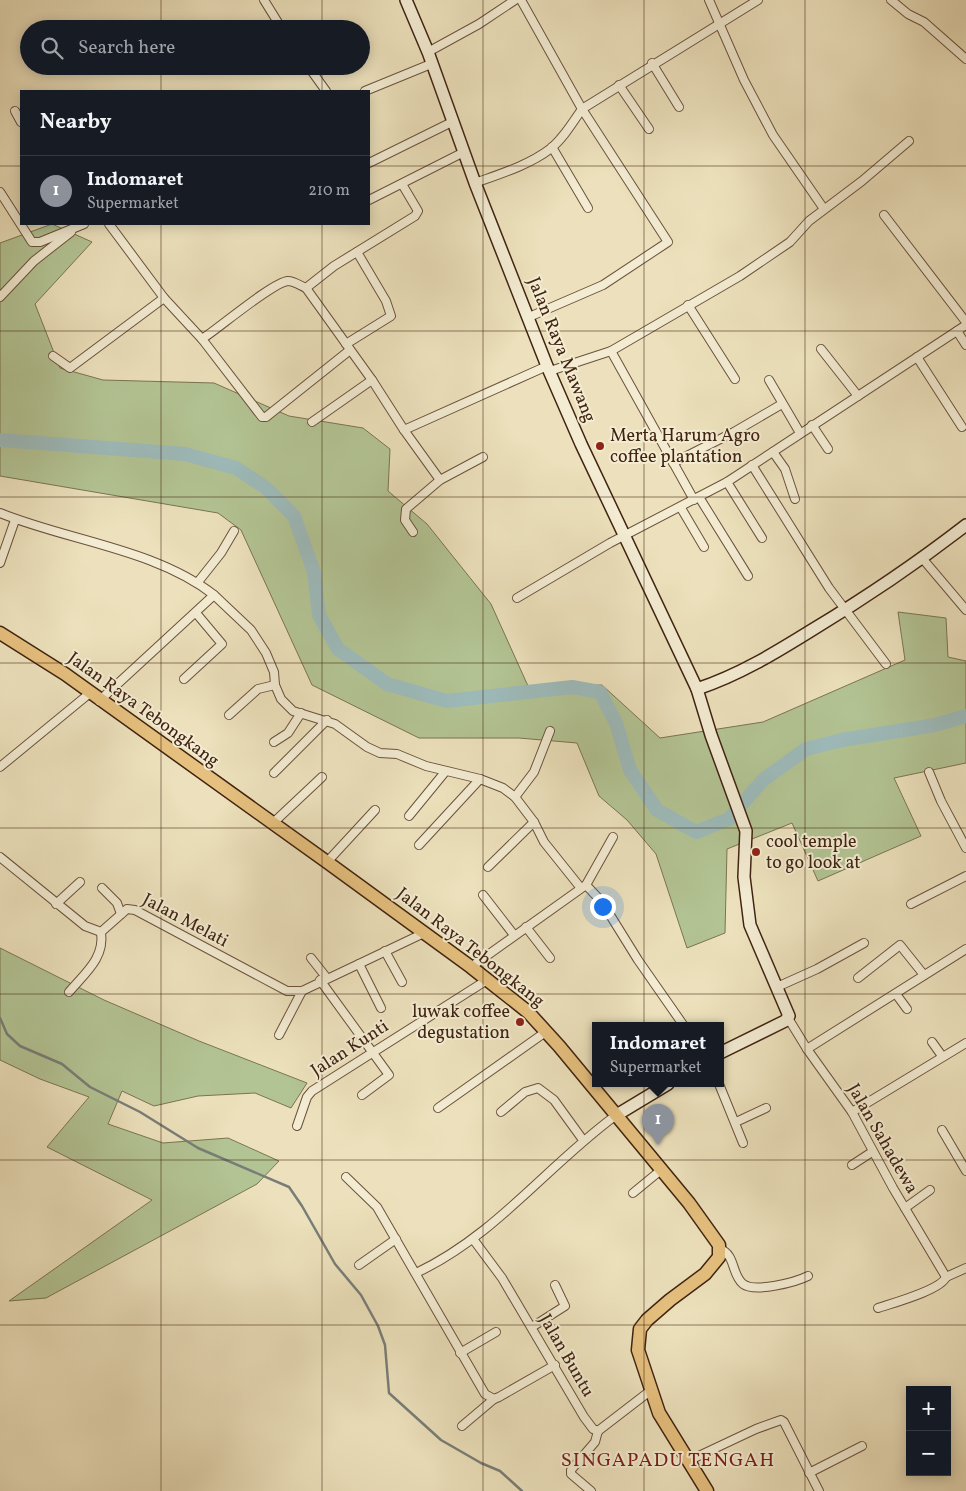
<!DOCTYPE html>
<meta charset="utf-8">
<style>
:root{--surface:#171b24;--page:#242831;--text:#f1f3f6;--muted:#9ea1a6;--line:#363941;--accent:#8c9099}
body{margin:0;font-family:Vollkorn,serif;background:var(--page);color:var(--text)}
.controls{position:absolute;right:15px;bottom:15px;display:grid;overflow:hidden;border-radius:0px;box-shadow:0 2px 12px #0003}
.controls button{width:45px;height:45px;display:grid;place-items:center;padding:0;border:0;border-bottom:1px solid var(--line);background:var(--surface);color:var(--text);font:25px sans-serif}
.you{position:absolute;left:602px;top:906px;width:18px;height:18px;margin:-12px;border:4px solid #fff;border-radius:50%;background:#1a73e8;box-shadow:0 0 0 8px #1a73e833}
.badge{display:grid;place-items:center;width:32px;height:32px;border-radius:50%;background:var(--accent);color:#fff;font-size:16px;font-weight:700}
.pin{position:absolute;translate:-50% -41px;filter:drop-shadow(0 1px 2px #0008)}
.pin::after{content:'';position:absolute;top:26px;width:18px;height:15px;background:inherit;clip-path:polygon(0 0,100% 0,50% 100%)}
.popup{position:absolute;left:592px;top:1022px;width:132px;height:65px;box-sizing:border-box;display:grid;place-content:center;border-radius:0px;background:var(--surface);filter:drop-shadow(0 1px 4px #0005);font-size:16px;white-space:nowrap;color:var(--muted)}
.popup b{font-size:19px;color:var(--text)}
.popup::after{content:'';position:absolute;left:50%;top:100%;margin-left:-10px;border:10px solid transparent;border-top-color:var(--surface)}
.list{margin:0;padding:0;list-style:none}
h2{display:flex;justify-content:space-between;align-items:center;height:65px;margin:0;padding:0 20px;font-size:21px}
h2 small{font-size:16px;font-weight:400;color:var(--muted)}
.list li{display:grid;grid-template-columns:32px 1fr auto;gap:15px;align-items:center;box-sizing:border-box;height:70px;padding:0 20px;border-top:1px solid var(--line)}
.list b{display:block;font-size:19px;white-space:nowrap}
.list p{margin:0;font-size:16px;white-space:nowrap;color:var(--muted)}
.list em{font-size:16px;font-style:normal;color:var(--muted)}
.icon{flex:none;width:28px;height:28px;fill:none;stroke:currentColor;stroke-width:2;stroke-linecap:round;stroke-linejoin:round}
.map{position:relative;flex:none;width:966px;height:1491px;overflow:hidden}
.search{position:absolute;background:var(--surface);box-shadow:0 2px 12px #0003;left:20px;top:20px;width:350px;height:55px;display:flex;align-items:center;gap:12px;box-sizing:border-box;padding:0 18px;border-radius:28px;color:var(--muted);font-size:19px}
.panel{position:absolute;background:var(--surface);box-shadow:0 2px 12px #0003;left:20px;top:90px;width:350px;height:135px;border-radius:0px}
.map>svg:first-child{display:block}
</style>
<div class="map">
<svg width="966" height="1491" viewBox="0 0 966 1491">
<rect width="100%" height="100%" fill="#ece1bc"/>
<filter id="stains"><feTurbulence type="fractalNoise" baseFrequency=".004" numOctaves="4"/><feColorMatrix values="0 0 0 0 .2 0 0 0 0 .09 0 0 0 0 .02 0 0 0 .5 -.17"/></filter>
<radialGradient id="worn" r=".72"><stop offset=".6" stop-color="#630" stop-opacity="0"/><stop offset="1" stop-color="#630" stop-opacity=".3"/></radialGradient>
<!-- green -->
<g fill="#b3c494" stroke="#7a7452">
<path d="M 52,224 L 92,242 L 35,304 L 60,368 L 103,380 L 214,383 L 289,416 L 363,428 L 390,449 L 388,491 L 427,524 L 491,604 L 528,686 L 602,685 L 660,738 L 763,722 L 905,660 L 898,612 L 946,618 L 948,657 L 966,661 L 966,763 L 894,778 L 921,836 L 818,881 L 792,823 L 727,849 L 725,933 L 687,948 L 656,854 L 627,820 L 599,796 L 577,743 L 519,738 L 419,738 L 312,685 L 241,530 L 218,513 L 0,476 L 0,243 Z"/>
<path d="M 0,948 L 104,1000 L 199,1041 L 307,1083 L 291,1108 L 255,1093 L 198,1096 L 154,1106 L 122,1091 L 108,1124 L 163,1143 L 228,1138 L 279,1161 L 257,1184 L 46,1298 L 9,1301 L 152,1200 L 47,1147 L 89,1097 L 40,1079 L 0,1060 Z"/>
</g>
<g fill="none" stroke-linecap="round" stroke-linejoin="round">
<!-- stream -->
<path stroke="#787e77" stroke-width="2.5" d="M 0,1018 L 7,1034 L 20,1046 L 62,1064 L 90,1087 L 140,1112 L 198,1148 L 289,1187 L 302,1206 L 335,1264 L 361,1295 L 378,1326 L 385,1345 L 389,1393 L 441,1440 L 481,1463 L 500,1471 L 522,1491"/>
<!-- river -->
<path stroke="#9dbbbb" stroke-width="14" d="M 0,440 L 185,454 L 236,468 L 266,488 L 294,516 L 314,572 L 319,615 L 338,649 L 387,684 L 447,701 L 572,687 L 600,692 L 616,723 L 630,770 L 657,810 L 696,832 L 729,819 L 763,780 L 806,749 L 842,740 L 935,725 L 966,716"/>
<defs>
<g id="street">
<path d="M 264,0 L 282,29"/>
<path d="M 709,0 L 744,80 L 773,135 L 824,209"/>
<path d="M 891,0 L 908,14 L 924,22 L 966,59"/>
<path d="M 428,52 L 479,24 L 515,0"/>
<path d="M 652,63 L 679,107"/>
<path d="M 308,66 L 326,91"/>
<path d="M 619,85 L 649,129"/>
<path d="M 365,91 L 431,64"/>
<path d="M 15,111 L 21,122"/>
<path d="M 552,147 L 588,208"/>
<path d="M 369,163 L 454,121"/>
<path d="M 475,183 C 500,174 529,165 550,149 C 563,139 573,122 582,109 L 521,0"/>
<path d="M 0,192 L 32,242 L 40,242 L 84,224"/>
<path d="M 369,200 L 464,152"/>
<path d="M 884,215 L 966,322"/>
<path d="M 109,224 L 164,298 L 202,339 L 262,417 L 266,417 L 350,350"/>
<path d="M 306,288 L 334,266 L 415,216 L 418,211 L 402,184"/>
<path d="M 0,297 L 34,261 L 71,232"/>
<path d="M 688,305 L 735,379"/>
<path d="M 529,317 L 603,285 L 668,242 L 582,109 L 758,0"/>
<path d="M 957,331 L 966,345"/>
<path d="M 202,339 C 219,328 273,282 288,281 C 294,281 301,286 306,288 L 372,380 L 404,430 L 547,366"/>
<path d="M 346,344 L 391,316 L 386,301 L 357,252"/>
<path d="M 821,349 L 858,396"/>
<path d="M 611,351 L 694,500"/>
<path d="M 53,356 L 70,368 L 164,298"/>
<path d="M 917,357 L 962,427"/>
<path d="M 550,371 L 611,351 L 740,276 L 790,242 L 809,221 L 862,181 L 909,141"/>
<path d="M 769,380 L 800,433"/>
<path d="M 312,422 L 372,380"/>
<path d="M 812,425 L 828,449"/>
<path d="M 404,430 L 440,480"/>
<path d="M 773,452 L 785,469 L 795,499"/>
<path d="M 673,463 L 734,432 L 782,404"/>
<path d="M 752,465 L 829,588 L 886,664"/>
<path d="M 727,482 L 762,538"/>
<path d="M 699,497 L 748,576"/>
<path d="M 681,508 L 704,547"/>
<path d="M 0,513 C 69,541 155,549 214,595"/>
<path d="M 413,532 L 405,520 L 406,509 L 440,480 L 483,457"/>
<path d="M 922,558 L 966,610"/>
<path d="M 0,563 L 15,520"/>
<path d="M 198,582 L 221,553 L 234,531"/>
<path d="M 517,598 L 610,543 L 727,482 L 966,325"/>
<path d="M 184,679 L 222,644 L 196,613"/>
<path d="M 99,701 L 214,595 L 251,630 L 266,653 L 274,672 L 275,685 L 281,699 L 293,711 L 335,724 L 367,747 L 380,753 L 397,754 L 426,766 L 480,779 L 503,788 L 515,797 L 534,822 L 544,842 L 580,887"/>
<path d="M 229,715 L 258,689 L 275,685"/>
<path d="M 274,742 L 288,733 L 301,713"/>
<path d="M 0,767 L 90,693"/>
<path d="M 929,772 L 941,801 L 966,848"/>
<path d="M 274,773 L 327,720"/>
<path d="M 515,797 L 534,772 L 550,731"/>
<path d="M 409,816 L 445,772"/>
<path d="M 272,824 L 322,777"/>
<path d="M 419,845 L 480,779"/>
<path d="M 0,857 L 85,926 L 101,932 L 127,909 L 135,910 L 287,991 L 302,991 L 424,933"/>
<path d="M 327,862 L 375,810"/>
<path d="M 488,867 L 534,822"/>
<path d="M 586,885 L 602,902 L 638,960 L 684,1026"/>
<path d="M 102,888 L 117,903 L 121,914"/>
<path d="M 483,895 L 514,935"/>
<path d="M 56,904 L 80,882"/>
<path d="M 911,904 L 966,876"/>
<path d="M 526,927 L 550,958"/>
<path d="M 385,951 L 402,982"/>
<path d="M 311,958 L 326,977"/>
<path d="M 359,964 L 381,1008"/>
<path d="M 471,967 L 586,885 L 613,837"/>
<path d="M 858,978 L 900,945 L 924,975"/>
<path d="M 320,980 L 389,1075 L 362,1095"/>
<path d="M 777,987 L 817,969 L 864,943"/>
<path d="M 69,992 C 85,973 105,958 101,932"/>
<path d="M 896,994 L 907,1009"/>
<path d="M 788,1018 L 807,1049 L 852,1112 L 893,1188 L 946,1277"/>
<path d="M 279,1035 L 302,991"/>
<path d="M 932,1042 L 942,1056"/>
<path d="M 807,1049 L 966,949"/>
<path d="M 719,1084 L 743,1143"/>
<path d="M 438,1108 L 547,1031"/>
<path d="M 501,1112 L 525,1092 L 538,1088 L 554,1100 L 583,1140"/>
<path d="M 852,1112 L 966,1043"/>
<path d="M 736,1122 L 766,1108"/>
<path d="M 297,1126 L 307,1097 L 312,1091 L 487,980"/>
<path d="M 942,1130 L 966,1171"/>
<path d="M 852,1165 L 872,1152"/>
<path d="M 346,1177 L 377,1207 L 485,1394 L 494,1399 L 499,1397 L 555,1365"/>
<path d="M 633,1193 L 661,1170"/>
<path d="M 905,1208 L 930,1190"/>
<path d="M 473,1239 L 502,1278 L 584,1417 L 593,1429 L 598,1431"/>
<path d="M 720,1249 C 736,1255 731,1274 743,1284 C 755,1293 796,1282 808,1276"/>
<path d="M 359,1265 L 396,1239"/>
<path d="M 416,1273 C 495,1236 547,1166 615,1116"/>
<path d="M 946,1277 L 966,1268"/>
<path d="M 878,1308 C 893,1303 941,1290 946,1277"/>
<path d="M 532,1327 L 565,1306 L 555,1285"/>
<path d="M 460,1353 L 496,1332"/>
<path d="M 462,1426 L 494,1399"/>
<path d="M 598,1431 L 650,1391"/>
<path d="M 688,1461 L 756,1429 L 781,1420 L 784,1422 L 819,1491"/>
<path d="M 809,1473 L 862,1446"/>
<path d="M 591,1491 L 571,1474 L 571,1470 L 595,1442 L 598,1431"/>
</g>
<g id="secondary">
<path d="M 406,0 L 428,52 L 475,183 L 547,366 L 581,444 L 697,689 L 711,735 L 746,831 L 744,877 L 750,925 L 789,1016 L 785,1021 L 720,1053"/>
<path d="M 697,689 C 739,675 775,653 812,630 C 865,598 917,563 966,525"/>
<path d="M 615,1116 L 668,1084"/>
</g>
<path id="primary" d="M 0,633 L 65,674 L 327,862 L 471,967 L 528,1012 L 559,1046 L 689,1203 L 719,1245 L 719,1257 L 705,1274 L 670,1300 L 647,1320 L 640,1329 L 638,1350 L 659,1413 L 707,1491"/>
</defs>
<!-- street casing -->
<use href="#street" stroke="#6b523c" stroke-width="10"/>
<!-- secondary casing -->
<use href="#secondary" stroke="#402311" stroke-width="14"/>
<!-- primary casing -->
<use href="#primary" stroke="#402311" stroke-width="15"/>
<!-- street -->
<use href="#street" stroke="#f3ecd3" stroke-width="8"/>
<!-- secondary -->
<use href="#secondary" stroke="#f3ecd3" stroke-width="11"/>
<!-- primary -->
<use href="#primary" stroke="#e6c07e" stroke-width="12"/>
</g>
<!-- grid -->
<path fill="none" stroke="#402311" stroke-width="1" stroke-opacity="0.55" d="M 161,0 L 161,29M 322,0 L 322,29M 483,0 L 483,1491M 644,0 L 644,1491M 805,0 L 805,1491M 161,66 L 161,91M 322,66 L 322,91M 0,166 L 21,166M 369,166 L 966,166M 161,224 L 161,1491M 322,224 L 322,1491M 0,331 L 966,331M 0,497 L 966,497M 0,663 L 966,663M 0,828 L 966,828M 0,994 L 966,994M 0,1160 L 966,1160M 0,1325 L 966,1325"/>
<!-- markers -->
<g fill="#8f2418" stroke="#f3ecd3" stroke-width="2">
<circle cx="600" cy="446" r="5"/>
<circle cx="756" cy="852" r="5"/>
<circle cx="520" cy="1022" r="5"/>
</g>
<g text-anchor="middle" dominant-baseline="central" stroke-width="4" stroke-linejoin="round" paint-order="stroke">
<!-- street labels -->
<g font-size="18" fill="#402311" stroke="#f3ecd3">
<text transform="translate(561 350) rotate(68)">Jalan Raya Mawang</text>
<text transform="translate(143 710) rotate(36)">Jalan Raya Tebongkang</text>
<text transform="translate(185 921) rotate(28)">Jalan Melati</text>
<text transform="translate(470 948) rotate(38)">Jalan Raya Tebongkang</text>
<text transform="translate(350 1049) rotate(-33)">Jalan Kunti</text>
<text transform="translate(882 1139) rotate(60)">Jalan Sahadewa</text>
<text transform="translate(566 1356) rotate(60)">Jalan Buntu</text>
</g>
<!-- poi labels -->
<g font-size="18" fill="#402311" stroke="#f3ecd3" text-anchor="start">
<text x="610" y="436">Merta Harum Agro<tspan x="610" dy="21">coffee plantation</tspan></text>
<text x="766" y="842">cool temple<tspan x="766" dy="21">to go look at</tspan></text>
<text x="510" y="1012" text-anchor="end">luwak coffee<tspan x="510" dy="21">degustation</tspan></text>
</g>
<!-- quarter labels -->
<g font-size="20" letter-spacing="1" fill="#7a1f14" stroke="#f3ecd3">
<text x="668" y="1461">SINGAPADU TENGAH</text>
</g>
</g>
<rect width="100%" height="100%" filter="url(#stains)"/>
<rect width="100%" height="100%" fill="url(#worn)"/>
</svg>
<div class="controls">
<button>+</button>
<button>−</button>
</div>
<div class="you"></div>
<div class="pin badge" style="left:658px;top:1145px">1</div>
<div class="popup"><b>Indomaret</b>Supermarket</div>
<div class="search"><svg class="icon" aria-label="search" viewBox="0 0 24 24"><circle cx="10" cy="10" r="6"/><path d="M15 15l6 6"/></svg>Search here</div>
<section class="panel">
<h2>Nearby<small></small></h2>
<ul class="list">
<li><span class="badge">1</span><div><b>Indomaret</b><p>Supermarket</p></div><em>210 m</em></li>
</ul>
</section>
</div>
